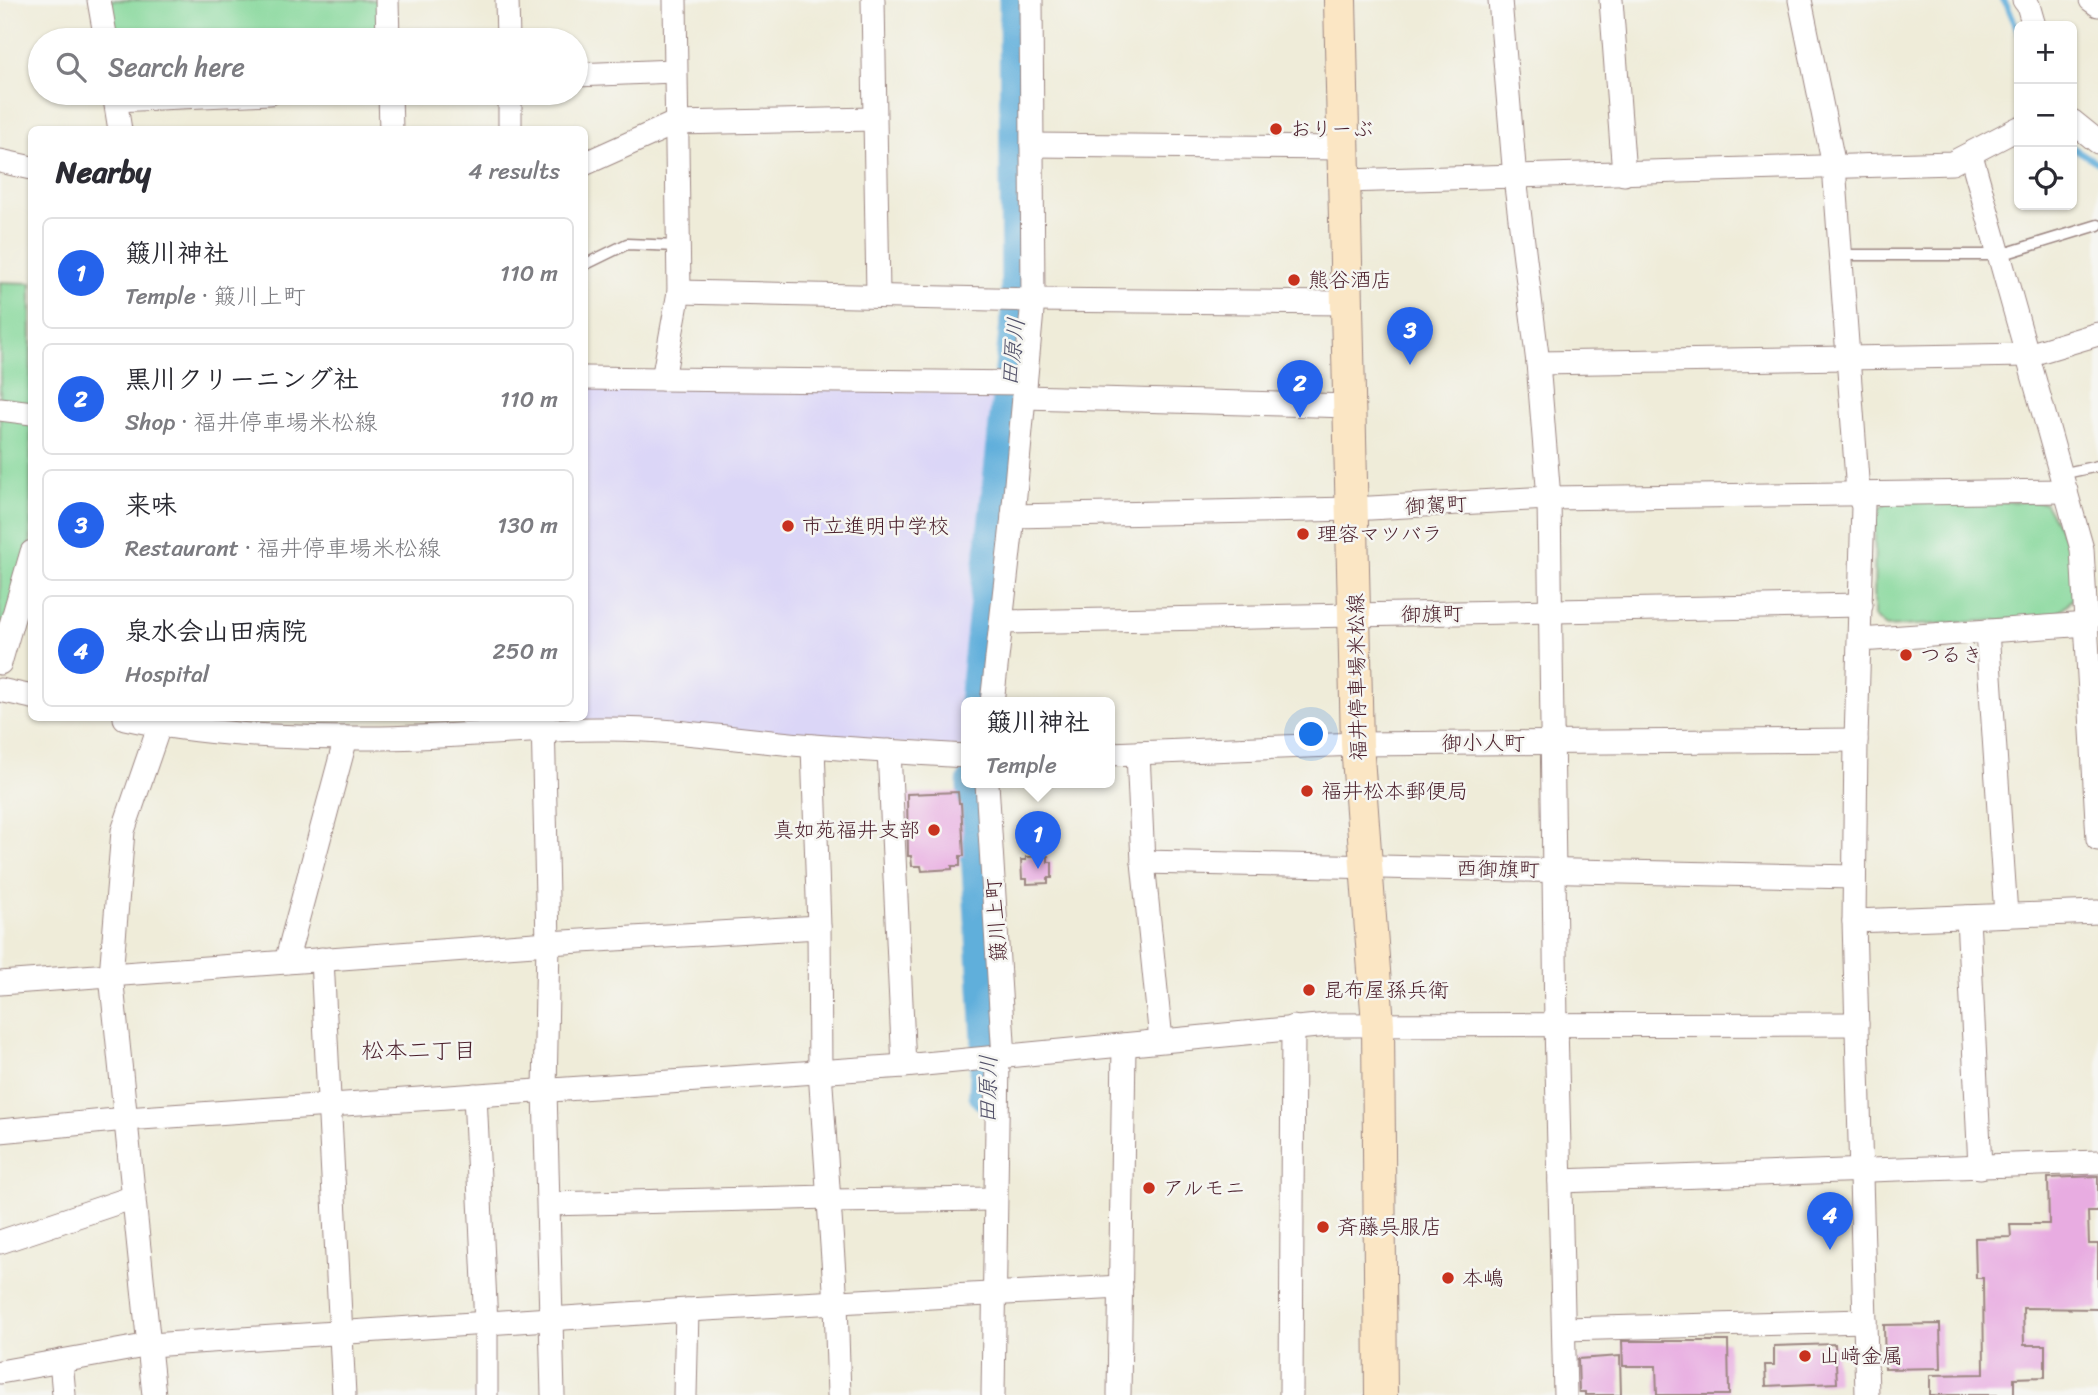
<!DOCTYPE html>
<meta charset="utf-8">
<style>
:root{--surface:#fff;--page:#f2f2f3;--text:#2b2b33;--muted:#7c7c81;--line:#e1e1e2;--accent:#2563eb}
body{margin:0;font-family:Sriracha,"Klee One",sans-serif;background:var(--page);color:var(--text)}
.controls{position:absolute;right:21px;top:21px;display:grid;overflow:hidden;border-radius:10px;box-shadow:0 2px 5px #0004}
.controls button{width:63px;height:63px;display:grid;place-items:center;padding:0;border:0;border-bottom:2px solid var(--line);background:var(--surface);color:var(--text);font:35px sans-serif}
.you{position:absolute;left:1312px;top:735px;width:24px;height:24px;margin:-18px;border:5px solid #fff;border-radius:50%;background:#1a73e8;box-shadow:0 0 0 10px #1a73e833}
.badge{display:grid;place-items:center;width:46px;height:46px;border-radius:50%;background:var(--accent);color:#fff;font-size:23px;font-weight:700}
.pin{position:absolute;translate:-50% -58px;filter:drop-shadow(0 2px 4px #0008)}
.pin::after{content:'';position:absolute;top:37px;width:24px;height:21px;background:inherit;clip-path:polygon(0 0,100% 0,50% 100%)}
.popup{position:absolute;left:961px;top:697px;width:154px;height:91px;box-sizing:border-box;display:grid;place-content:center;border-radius:10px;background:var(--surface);filter:drop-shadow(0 2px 5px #0005);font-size:23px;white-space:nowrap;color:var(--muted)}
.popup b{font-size:26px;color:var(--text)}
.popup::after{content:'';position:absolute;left:50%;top:100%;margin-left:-14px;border:14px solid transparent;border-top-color:var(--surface)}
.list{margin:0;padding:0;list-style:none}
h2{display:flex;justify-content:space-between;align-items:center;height:91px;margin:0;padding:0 28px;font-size:30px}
h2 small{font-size:23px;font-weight:400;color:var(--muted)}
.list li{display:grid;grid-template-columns:46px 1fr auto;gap:21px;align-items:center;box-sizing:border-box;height:112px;margin:0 14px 14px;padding:0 14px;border:2px solid var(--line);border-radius:10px}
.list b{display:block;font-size:26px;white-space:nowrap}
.list p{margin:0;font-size:23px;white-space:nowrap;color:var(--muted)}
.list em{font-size:23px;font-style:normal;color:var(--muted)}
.icon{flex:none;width:38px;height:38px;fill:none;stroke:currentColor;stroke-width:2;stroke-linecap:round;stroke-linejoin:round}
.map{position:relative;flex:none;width:2098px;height:1395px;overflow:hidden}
.search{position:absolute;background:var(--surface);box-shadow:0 2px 5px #0004;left:28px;top:28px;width:560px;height:77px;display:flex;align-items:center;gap:18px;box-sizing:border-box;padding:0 24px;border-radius:38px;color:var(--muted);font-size:26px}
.panel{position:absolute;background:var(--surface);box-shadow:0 2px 5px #0004;left:28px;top:126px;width:560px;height:595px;border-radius:10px}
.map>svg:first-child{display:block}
</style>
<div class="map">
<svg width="2098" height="1395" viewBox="0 0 2098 1395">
<rect width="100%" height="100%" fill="#f6f6f2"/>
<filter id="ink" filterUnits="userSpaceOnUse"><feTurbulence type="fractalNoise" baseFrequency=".0143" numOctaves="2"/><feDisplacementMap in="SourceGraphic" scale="14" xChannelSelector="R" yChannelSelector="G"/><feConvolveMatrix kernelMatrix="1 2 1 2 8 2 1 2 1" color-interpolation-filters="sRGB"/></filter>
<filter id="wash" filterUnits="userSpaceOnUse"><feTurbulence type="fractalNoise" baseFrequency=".00686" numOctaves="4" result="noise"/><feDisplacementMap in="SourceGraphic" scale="28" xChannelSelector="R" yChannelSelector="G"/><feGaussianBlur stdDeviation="1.57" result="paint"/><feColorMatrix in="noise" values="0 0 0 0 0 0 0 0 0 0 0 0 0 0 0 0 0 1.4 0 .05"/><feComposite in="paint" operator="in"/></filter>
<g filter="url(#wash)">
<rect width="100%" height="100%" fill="#efecd9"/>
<!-- built -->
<path fill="#dbd6f7" d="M 585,384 L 1001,393 L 962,748 L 557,718 L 584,718 Z"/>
<!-- green -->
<g fill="#84d79a" stroke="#677b62" stroke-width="2">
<path d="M 102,0 L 387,0 L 388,40 L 111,40 Z"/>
<path d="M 0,282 L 31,283 L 31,541 L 0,661 Z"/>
<path d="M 1889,500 L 2044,502 L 2072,550 L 2073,598 L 2054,617 L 1886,627 L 1874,616 L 1875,513 Z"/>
</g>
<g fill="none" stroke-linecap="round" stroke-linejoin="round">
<!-- stream -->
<g stroke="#61afdb" stroke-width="6">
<path d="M 2002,0 L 2007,5 L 2019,33"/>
<path d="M 2072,147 L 2098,163"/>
</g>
<!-- river -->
<g stroke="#61afdb" stroke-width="35">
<path d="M 976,703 L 1018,315 L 1016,0"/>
<path d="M 974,783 L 989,1038 L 986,1094"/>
</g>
</g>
<g id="blocks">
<!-- building -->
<g fill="#e8ace1">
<path d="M 958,792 L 959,803 L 961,803 L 964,856 L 960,856 L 960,866 L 952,866 L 952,869 L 922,871 L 921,866 L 912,866 L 911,856 L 908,856 L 907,794 Z"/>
<path d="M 1048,856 L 1048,862 L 1052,862 L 1052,878 L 1048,878 L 1048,883 L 1027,884 L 1027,879 L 1022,879 L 1021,860 L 1026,860 L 1026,857 Z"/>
<path d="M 2098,1176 L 2098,1212 L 2088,1212 L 2089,1244 L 2098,1244 L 2098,1309 L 2023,1308 L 2024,1345 L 2045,1345 L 2045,1377 L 2014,1378 L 2014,1395 L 1930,1395 L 1930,1375 L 1984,1374 L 1983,1278 L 1976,1278 L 1975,1238 L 2011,1237 L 2010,1224 L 2049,1224 L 2048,1178 Z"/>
<path d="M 1940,1324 L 1941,1368 L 1885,1369 L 1884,1325 Z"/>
<path d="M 1622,1341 L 1728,1341 L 1729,1395 L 1657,1395 L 1656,1366 L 1623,1366 Z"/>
<path d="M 1835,1344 L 1837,1383 L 1766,1386 L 1765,1365 L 1774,1365 L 1774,1346 Z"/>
<path d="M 1620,1356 L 1621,1395 L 1585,1395 L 1585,1392 L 1579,1392 L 1578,1359 Z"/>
</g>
</g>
</g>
<g filter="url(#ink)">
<use href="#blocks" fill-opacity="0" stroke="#9c8682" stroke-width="2"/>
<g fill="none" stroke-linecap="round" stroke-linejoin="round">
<defs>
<g id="service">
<path d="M 1840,255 L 2000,255 L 2098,225"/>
<path d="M 584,265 L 627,244 L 677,246"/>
<path d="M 2061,474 L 2098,466"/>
</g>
<g id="minor">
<path d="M 99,0 L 106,40"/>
<path d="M 387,0 L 388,40"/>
<path d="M 507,0 L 508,40"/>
<path d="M 873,0 L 878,294"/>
<path d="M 1500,0 L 1515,178 L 1538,363 L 1549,498 L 1556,1024 L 1565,1395"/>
<path d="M 1611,0 L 1624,174"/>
<path d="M 1800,0 L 1834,166 L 1858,493 L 1863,506 L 1856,740 L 1854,921 L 1867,1395"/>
<path d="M 2024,0 L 2028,5 L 2034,26"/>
<path d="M 2091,0 L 2098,5"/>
<path d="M 576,75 L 674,71"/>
<path d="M 114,93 L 120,130"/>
<path d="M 390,93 L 391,130"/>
<path d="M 510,93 L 510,130"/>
<path d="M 115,100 L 270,93"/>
<path d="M 2072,121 L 2098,142"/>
<path d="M 1032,145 L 1344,148"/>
<path d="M 1971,155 L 2082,549 L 2098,839"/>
<path d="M 0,161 L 32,168"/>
<path d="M 584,164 L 675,123 L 874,119"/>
<path d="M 1345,181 L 1952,163 L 2019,128"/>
<path d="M 679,292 L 1033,300 L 1348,303"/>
<path d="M 1538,363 L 2028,355 L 2098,334"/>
<path d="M 584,378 L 663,379 L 679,292 L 675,0"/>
<path d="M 663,379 L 1025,383"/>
<path d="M 1024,397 L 1349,406"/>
<path d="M 0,409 L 32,413"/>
<path d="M 1013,516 L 1353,509 L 1549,498 L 2066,491"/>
<path d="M 1002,622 L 1861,605"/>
<path d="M 1987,631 L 2006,915"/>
<path d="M 1860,640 L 2087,624"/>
<path d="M 0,663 L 32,552"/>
<path d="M 0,690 L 32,697"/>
<path d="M 992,703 L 1013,516 L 1033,300 L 1031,0"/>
<path d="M 125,718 C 202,735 284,738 363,738 C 444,739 525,728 607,729 C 675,729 744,740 813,746 C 864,750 915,753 966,756"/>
<path d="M 543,718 L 548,943 L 545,1090 L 553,1395"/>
<path d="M 813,746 L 819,927 L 820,1071 L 836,1303 L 839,1395"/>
<path d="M 889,751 L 904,1066"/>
<path d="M 1138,753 L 1143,862 L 1161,1040"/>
<path d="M 1110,754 L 1357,744 L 1856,740"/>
<path d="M 987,783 L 1004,1058"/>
<path d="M 1143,862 L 1854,877"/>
<path d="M 1968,917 L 1980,1167"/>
<path d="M 1854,921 L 2098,912"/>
<path d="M 322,959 L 344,1395"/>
<path d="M 286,962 L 346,738"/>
<path d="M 0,983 L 548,943 L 819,927"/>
<path d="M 475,1095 L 486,1324 L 486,1395"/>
<path d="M 0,1131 L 126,1119 L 904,1066 L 1328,1025 L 1857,1024"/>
<path d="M 1560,1181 L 2098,1162"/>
<path d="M 829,1201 L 995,1199"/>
<path d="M 549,1204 L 829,1197"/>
<path d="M 0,1242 L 134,1197"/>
<path d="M 1564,1329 L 1865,1321"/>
<path d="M 61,1361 L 64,1395"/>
<path d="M 0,1372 L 150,1345 L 687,1310 L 1121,1287"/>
<path d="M 154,1395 L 111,975 L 123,831 L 162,718"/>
<path d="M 685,1395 L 687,1310"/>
<path d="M 993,1395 L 998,1058"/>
<path d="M 1119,1395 L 1124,1045"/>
<path d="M 1291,1395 L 1293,1027"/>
</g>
<path id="secondary" d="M 1340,0 L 1357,744 L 1378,1024 L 1381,1395"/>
</defs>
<!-- service casing -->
<use href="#service" stroke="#9c8682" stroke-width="13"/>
<!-- minor casing -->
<use href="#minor" stroke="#9c8682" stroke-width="25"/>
<!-- secondary casing -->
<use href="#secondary" stroke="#9c8682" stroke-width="34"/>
<!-- service -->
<use href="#service" stroke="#fff" stroke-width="10"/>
<!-- minor -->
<use href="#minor" stroke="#fff" stroke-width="23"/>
<!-- secondary -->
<use href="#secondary" stroke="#fbe6c4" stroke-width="32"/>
</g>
</g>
<!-- markers -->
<g fill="#c8321e" stroke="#f6f6f2" stroke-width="2.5">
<circle cx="1276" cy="129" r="7"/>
<circle cx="1294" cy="280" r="7"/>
<circle cx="788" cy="526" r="7"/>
<circle cx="1303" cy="534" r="7"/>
<circle cx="1906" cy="655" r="7"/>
<circle cx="1307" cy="791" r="7"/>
<circle cx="934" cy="830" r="7"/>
<circle cx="1309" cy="990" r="7"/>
<circle cx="1149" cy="1188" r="7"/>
<circle cx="1323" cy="1227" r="7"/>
<circle cx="1448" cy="1278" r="7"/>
<circle cx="1805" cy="1356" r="7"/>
</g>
<g text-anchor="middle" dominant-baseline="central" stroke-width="5" stroke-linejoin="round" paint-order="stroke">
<!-- poi labels -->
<g font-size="21" fill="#4a1f2b" stroke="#f6f6f2" text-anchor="start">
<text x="1290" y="129">おりーぶ</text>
<text x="1308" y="280">熊谷酒店</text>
<text x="802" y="526">市立進明中学校</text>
<text x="1317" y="534">理容マツバラ</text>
<text x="1920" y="655">つるき</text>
<text x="1321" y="791">福井松本郵便局</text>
<text x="920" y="830" text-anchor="end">真如苑福井支部</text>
<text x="1323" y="990">昆布屋孫兵衛</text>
<text x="1163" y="1188">アルモニ</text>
<text x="1337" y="1227">斉藤呉服店</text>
<text x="1462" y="1278">本嶋</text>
<text x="1819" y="1356">山﨑金属</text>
</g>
<!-- street labels -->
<g font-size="21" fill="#4a1f2b" stroke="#f6f6f2">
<text transform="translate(1436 505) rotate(-3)">御駕町</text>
<text transform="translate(1432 614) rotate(-1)">御旗町</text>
<text transform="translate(1357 677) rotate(-91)">福井停車場米松線</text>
<text x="1483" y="743">御小人町</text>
<text transform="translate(1498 869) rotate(1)">西御旗町</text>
<text transform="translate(996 920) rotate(-94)">簸川上町</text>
</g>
<!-- water labels -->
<g font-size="23" font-style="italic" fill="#525169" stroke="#f6f6f2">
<text transform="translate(1013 352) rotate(-84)">田原川</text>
<text transform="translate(988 1089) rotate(-89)">田原川</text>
</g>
<!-- neighbourhood labels -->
<g font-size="23" fill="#4a1f2b" stroke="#f6f6f2">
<text x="419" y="1050">松本二丁目</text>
</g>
</g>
</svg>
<div class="controls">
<button>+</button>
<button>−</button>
<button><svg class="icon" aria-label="locate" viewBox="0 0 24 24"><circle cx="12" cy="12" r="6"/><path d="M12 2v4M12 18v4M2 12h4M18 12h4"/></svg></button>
</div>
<div class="you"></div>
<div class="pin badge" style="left:1038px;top:869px">1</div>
<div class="popup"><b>簸川神社</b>Temple</div>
<div class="pin badge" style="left:1300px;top:418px">2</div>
<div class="pin badge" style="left:1410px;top:365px">3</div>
<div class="pin badge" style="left:1830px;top:1250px">4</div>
<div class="search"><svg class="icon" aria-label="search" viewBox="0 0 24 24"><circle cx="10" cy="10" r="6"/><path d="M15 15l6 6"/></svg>Search here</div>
<section class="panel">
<h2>Nearby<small>4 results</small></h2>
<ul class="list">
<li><span class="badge">1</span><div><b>簸川神社</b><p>Temple · 簸川上町</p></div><em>110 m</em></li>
<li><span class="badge">2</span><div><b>黒川クリーニング社</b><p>Shop · 福井停車場米松線</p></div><em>110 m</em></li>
<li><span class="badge">3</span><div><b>来味</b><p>Restaurant · 福井停車場米松線</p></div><em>130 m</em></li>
<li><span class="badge">4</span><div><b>泉水会山田病院</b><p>Hospital</p></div><em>250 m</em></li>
</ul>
</section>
</div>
